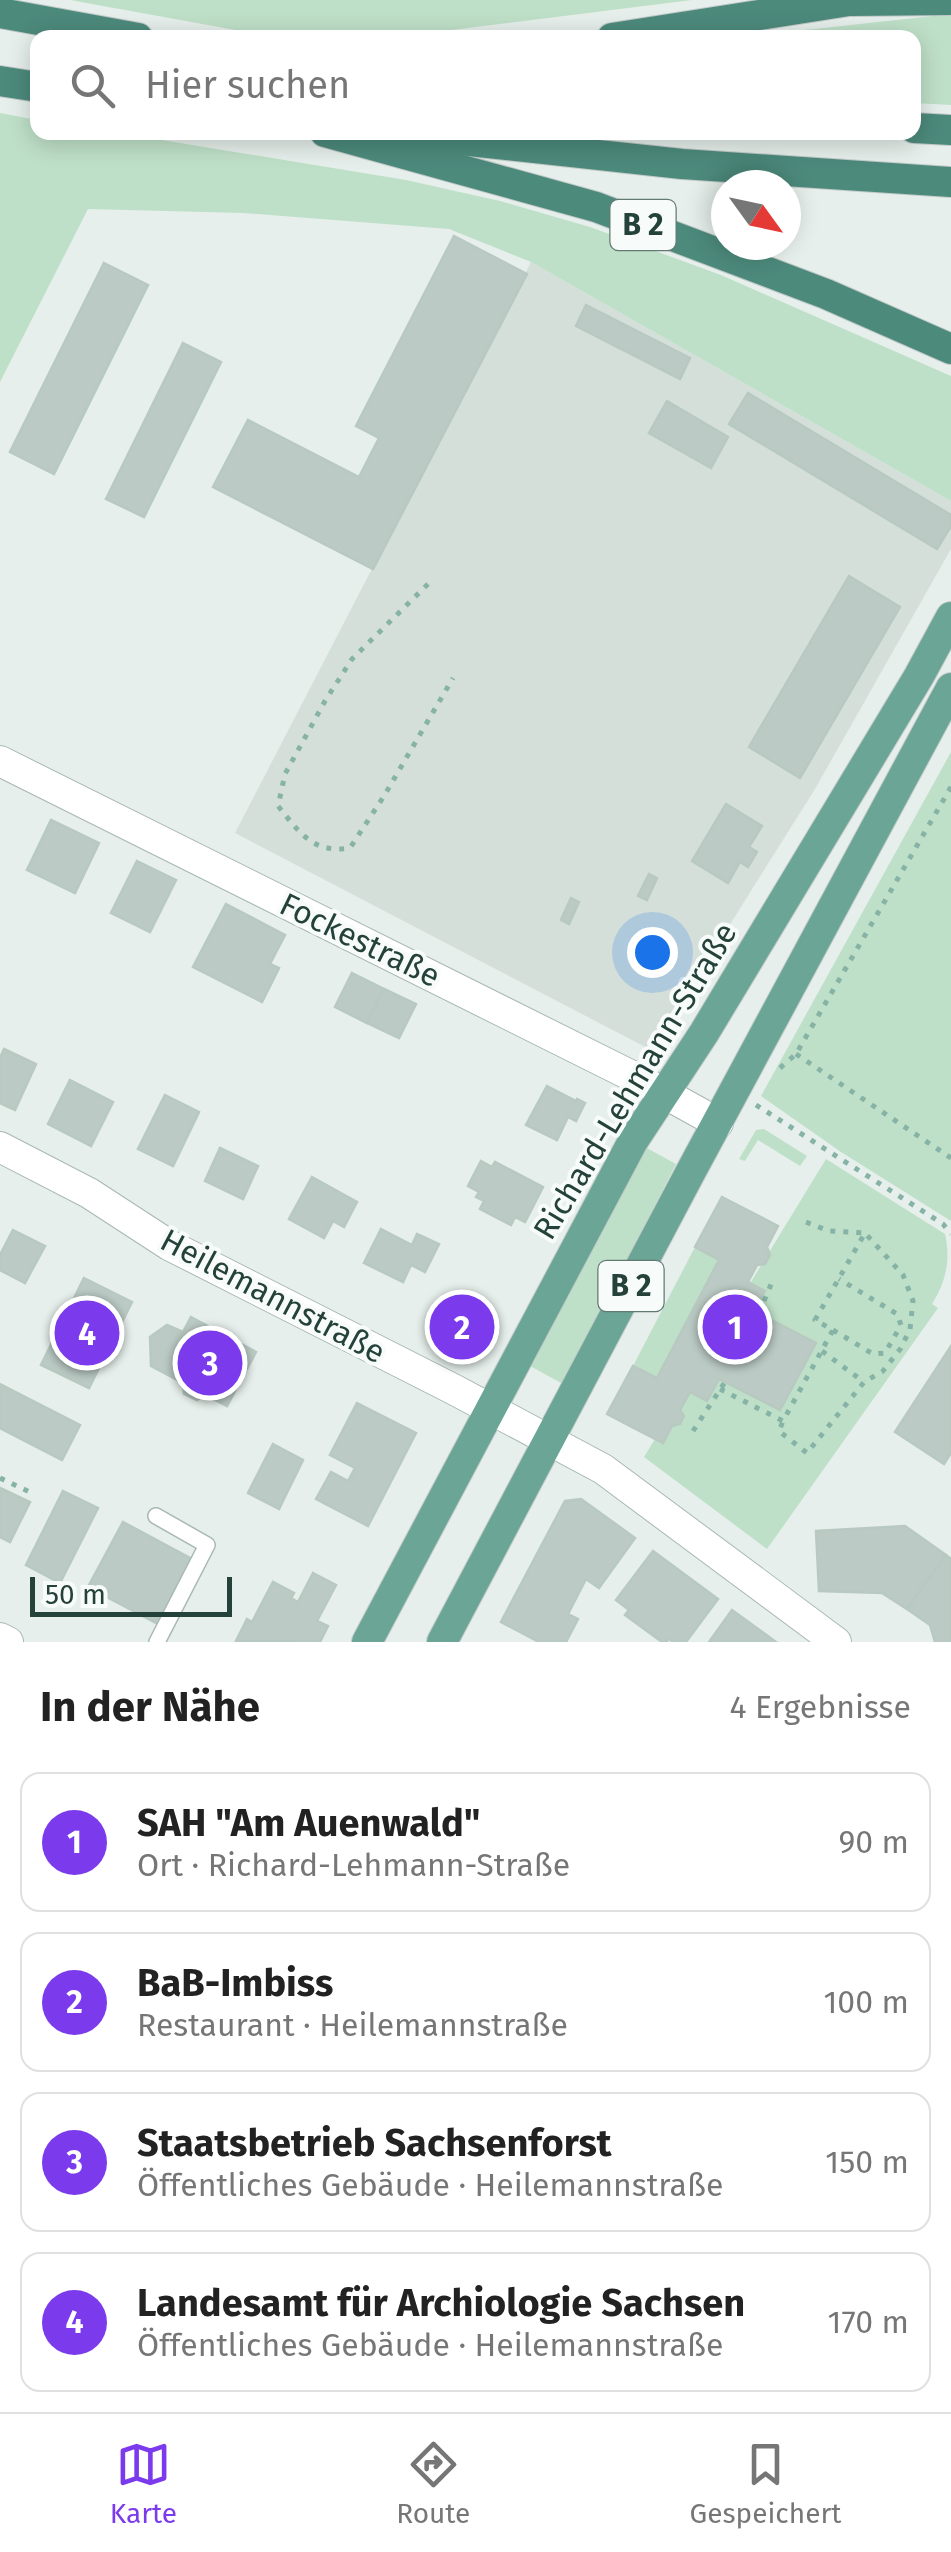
<!DOCTYPE html>
<html lang="de">
<meta charset="utf-8">
<style>
:root{--surface:#fff;--page:#f6f6f6;--text:#222;--muted:#767676;--line:#e0e0e0;--accent:#7c3aed}
body{margin:0;font-family:"Fira Sans",sans-serif;background:var(--page);color:var(--text)}
.compass{position:absolute;left:711px;top:170px;width:90px;height:90px;border-radius:50%;background:var(--surface);box-shadow:0 5px 25px #0003;rotate:123deg}
.scale{position:absolute;left:30px;bottom:25px;width:202px;box-sizing:border-box;padding-left:10px;border:5px solid #24423a;border-top:0;font-size:28px;line-height:35px;white-space:nowrap;color:#24423a;-webkit-text-stroke:8px #f7fbf9;paint-order:stroke}
.you{position:absolute;left:652px;top:952px;width:35px;height:35px;margin:-25px;border:8px solid #fff;border-radius:50%;background:#1a73e8;box-shadow:0 0 0 15px #1a73e833}
.badge{display:grid;place-items:center;width:65px;height:65px;border-radius:50%;background:var(--accent);color:#fff;font-size:32px;font-weight:700}
.pin{position:absolute;translate:-50% -50%;border:5px solid #fff;box-shadow:0 2px 10px #0006}
.list{margin:0;padding:0;list-style:none}
h2{display:flex;justify-content:space-between;align-items:center;height:130px;margin:0;padding:0 40px;font-size:42px}
h2 small{font-size:32px;font-weight:400;color:var(--muted)}
.list li{display:grid;grid-template-columns:65px 1fr auto;gap:30px;align-items:center;box-sizing:border-box;height:140px;margin:0 20px 20px;padding:0 20px;border:2px solid var(--line);border-radius:20px}
.list b{display:block;font-size:38px;white-space:nowrap}
.list p{margin:0;font-size:32px;white-space:nowrap;color:var(--muted)}
.list em{font-size:32px;font-style:normal;color:var(--muted)}
.icon{flex:none;width:55px;height:55px;fill:none;stroke:currentColor;stroke-width:2;stroke-linecap:round;stroke-linejoin:round}
.map{position:relative;flex:none;width:951px;height:1642px;overflow:hidden}
.search{position:absolute;background:var(--surface);box-shadow:0 5px 25px #0003;left:30px;right:30px;top:30px;height:110px;display:flex;align-items:center;gap:25px;box-sizing:border-box;padding:0 35px;border-radius:20px;color:var(--muted);font-size:38px}
.sheet{height:770px;background:var(--surface)}
nav{display:flex;justify-content:space-around;align-items:center;box-sizing:border-box;height:140px;border-top:2px solid var(--line);background:var(--surface);font-size:28px;color:var(--muted)}
nav a{display:grid;justify-items:center;gap:5px}
nav .on{color:var(--accent)}
.map>svg:first-child{display:block}
</style>
<div class="map">
<svg width="951" height="1642" viewBox="0 0 951 1642">
<rect width="100%" height="100%" fill="#e6efeb"/>
<!-- built -->
<path fill="#d4dfda" d="M 531,262 L 951,501 L 951,549 L 815,789 L 651,1050 L 235,833 Z"/>
<!-- green -->
<g fill="#bfe0c8">
<path d="M 70,0 L 692,0 L 451,30 L 257,34 Z"/>
<path d="M 951,14 L 951,105 L 914,103 L 914,38 L 733,38 Z"/>
<path d="M 0,113 L 37,120 L 38,132 L 119,133 L 406,180 L 500,201 L 590,227 L 721,275 L 951,376 L 951,501 L 531,262 L 449,229 L 243,213 L 88,209 L 0,382 Z"/>
<path d="M 951,752 L 951,1221 L 841,1152 L 761,1096 Z"/>
<path d="M 764,1129 L 807,1156 L 800,1166 L 758,1140 L 745,1161 L 739,1159 L 756,1130 Z"/>
<path d="M 645,1147 L 676,1164 L 563,1384 L 530,1366 Z"/>
<path d="M 826,1159 L 945,1234 C 951,1259 946,1282 932,1304 L 938,1308 L 767,1549 L 644,1457 Z"/>
<path d="M 695,1247 L 719,1260 L 657,1378 L 633,1366 Z"/>
</g>
<!-- building -->
<g fill="#bbcac4" stroke="#b8c9c2" stroke-width="2.5">
<path d="M 454,236 L 527,274 L 373,569 L 213,487 L 248,420 L 359,477 L 379,438 L 356,426 Z"/>
<path d="M 104,263 L 148,285 L 54,474 L 10,452 Z"/>
<path d="M 586,305 L 690,358 L 680,379 L 576,326 Z"/>
<path d="M 183,343 L 221,362 L 144,517 L 106,499 Z"/>
<path d="M 748,393 L 951,515 L 951,526 L 937,549 L 729,424 Z"/>
<path d="M 667,401 L 728,437 L 711,468 L 649,433 Z"/>
<path d="M 849,576 L 900,607 L 800,778 L 749,747 Z"/>
<path d="M 726,804 L 762,826 L 749,847 L 757,852 L 748,867 L 740,862 L 728,883 L 692,861 Z"/>
<path d="M 51,820 L 99,843 L 75,893 L 27,870 Z"/>
<path d="M 137,861 L 176,880 L 150,932 L 111,913 Z"/>
<path d="M 649,874 L 657,878 L 647,900 L 638,896 Z"/>
<path d="M 571,898 L 579,902 L 569,924 L 561,920 Z"/>
<path d="M 226,904 L 285,935 L 270,964 L 279,968 L 262,1002 L 193,967 Z"/>
<path d="M 352,973 L 384,989 L 367,1023 L 335,1007 Z"/>
<path d="M 384,989 L 416,1004 L 399,1038 L 367,1023 Z"/>
<path d="M 4,1049 L 36,1064 L 15,1110 L 0,1103 L 0,1058 Z"/>
<path d="M 70,1080 L 113,1102 L 91,1146 L 48,1124 Z"/>
<path d="M 547,1086 L 576,1101 L 577,1099 L 585,1103 L 576,1121 L 568,1117 L 557,1140 L 526,1125 Z"/>
<path d="M 165,1095 L 199,1112 L 173,1166 L 138,1149 Z"/>
<path d="M 220,1148 L 258,1166 L 243,1199 L 205,1181 Z"/>
<path d="M 481,1161 L 492,1167 L 495,1162 L 543,1187 L 525,1222 L 515,1217 L 511,1225 L 480,1209 L 484,1201 L 476,1197 L 479,1192 L 468,1186 Z"/>
<path d="M 312,1177 L 357,1202 L 344,1227 L 333,1221 L 324,1238 L 289,1219 Z"/>
<path d="M 722,1197 L 778,1226 L 767,1247 L 770,1255 L 765,1264 L 757,1265 L 748,1282 L 765,1291 L 754,1311 L 816,1343 L 780,1410 L 719,1379 L 707,1401 L 690,1392 L 680,1410 L 684,1416 L 680,1424 L 672,1426 L 663,1443 L 607,1414 L 633,1366 L 657,1378 L 719,1260 L 695,1247 Z"/>
<path d="M 381,1229 L 412,1245 L 417,1234 L 439,1244 L 425,1272 L 411,1265 L 403,1282 L 364,1263 Z"/>
<path d="M 13,1230 L 45,1246 L 25,1283 L 0,1270 L 0,1255 Z"/>
<path d="M 84,1278 L 132,1302 L 89,1388 L 41,1365 Z"/>
<path d="M 456,1311 L 478,1322 L 468,1342 L 446,1331 Z"/>
<path d="M 191,1317 L 256,1352 L 227,1406 L 205,1395 L 197,1400 L 184,1394 L 183,1383 L 151,1366 L 150,1337 L 167,1325 L 183,1332 Z"/>
<path d="M 951,1346 L 951,1453 L 944,1464 L 895,1432 Z"/>
<path d="M 0,1384 L 80,1425 L 62,1460 L 0,1428 Z"/>
<path d="M 357,1403 L 416,1433 L 368,1526 L 316,1499 L 331,1472 L 348,1481 L 355,1468 L 330,1455 Z"/>
<path d="M 273,1444 L 303,1460 L 279,1509 L 248,1493 Z"/>
<path d="M 0,1488 L 30,1502 L 10,1542 L 0,1537 Z"/>
<path d="M 63,1491 L 98,1508 L 60,1583 L 26,1565 Z"/>
<path d="M 581,1499 L 635,1538 L 599,1588 L 586,1579 L 568,1614 L 578,1619 L 566,1642 L 539,1642 L 501,1622 L 565,1501 Z"/>
<path d="M 123,1522 L 192,1559 L 158,1624 L 88,1587 Z"/>
<path d="M 905,1526 L 946,1555 L 907,1609 L 882,1593 L 819,1591 L 816,1531 Z"/>
<path d="M 653,1551 L 718,1599 L 686,1642 L 673,1642 L 669,1639 L 666,1642 L 662,1642 L 625,1615 L 629,1610 L 616,1600 Z"/>
<path d="M 946,1555 L 951,1559 L 951,1642 L 935,1642 L 930,1625 L 907,1609 Z"/>
<path d="M 313,1573 L 336,1585 L 317,1621 L 328,1626 L 320,1642 L 236,1641 L 247,1619 L 252,1622 L 273,1582 L 294,1593 L 291,1598 L 298,1602 Z"/>
<path d="M 732,1610 L 776,1642 L 709,1642 Z"/>
</g>
<g fill="none" stroke-linecap="round" stroke-linejoin="round">
<defs>
<path id="service" d="M 156,1516 L 207,1545 L 157,1642"/>
<g id="minor">
<path d="M 0,761 L 644,1082 L 718,1123"/>
<path d="M 0,1147 L 89,1193 L 169,1245 L 453,1389 L 603,1469 L 836,1642"/>
</g>
<path id="tertiary" d="M 0,1638 L 8,1642"/>
<g id="primary">
<path d="M 367,1642 L 633,1141 L 704,1033 L 919,676 L 951,617"/>
<path d="M 442,1642 L 690,1173 L 951,688"/>
</g>
<g id="trunk">
<path d="M 0,13 L 138,38"/>
<path d="M 612,38 L 849,1 L 951,0"/>
<path d="M 0,81 L 38,87"/>
<path d="M 914,128 L 951,130"/>
<path d="M 325,132 L 596,207 L 826,294 L 951,349"/>
<path d="M 385,132 L 682,164 L 951,182"/>
</g>
</defs>
<!-- service casing -->
<use href="#service" stroke="#a8b8b2" stroke-width="18"/>
<!-- minor casing -->
<use href="#minor" stroke="#a8b8b2" stroke-width="32"/>
<!-- tertiary casing -->
<use href="#tertiary" stroke="#a8b8b2" stroke-width="32"/>
<!-- primary casing -->
<use href="#primary" stroke="#c2cac8" stroke-width="32"/>
<!-- trunk casing -->
<use href="#trunk" stroke="#c2cac8" stroke-width="32"/>
<!-- path -->
<g stroke="#86b3a5" stroke-width="5" stroke-dasharray="5 8" stroke-linecap="butt">
<path d="M 428,584 L 352,659 L 325,701 L 285,774 L 278,806 C 300,833 313,854 350,848 L 384,796 L 453,678"/>
<path d="M 796,1054 L 951,1158"/>
<path d="M 780,1068 L 796,1054 L 951,787"/>
<path d="M 756,1105 L 943,1224 L 951,1234"/>
<path d="M 806,1222 L 829,1231 L 865,1233"/>
<path d="M 759,1313 L 772,1282"/>
<path d="M 833,1330 L 873,1354 L 885,1353 L 901,1325 L 897,1314 L 839,1279"/>
<path d="M 822,1351 L 864,1382"/>
<path d="M 720,1389 L 783,1421 L 833,1330 L 815,1320 L 865,1233 L 903,1275 L 913,1301 L 910,1329 L 901,1348 L 883,1371 L 864,1382 L 807,1453 L 779,1431 L 783,1421"/>
<path d="M 693,1431 L 725,1382"/>
<path d="M 0,1478 L 34,1494"/>
</g>
<!-- service -->
<use href="#service" stroke="#fff" stroke-width="15"/>
<!-- minor -->
<use href="#minor" stroke="#fff" stroke-width="30"/>
<!-- tertiary -->
<use href="#tertiary" stroke="#fff" stroke-width="30"/>
<!-- primary -->
<use href="#primary" stroke="#6aa596" stroke-width="30"/>
<!-- trunk -->
<use href="#trunk" stroke="#4c8a7c" stroke-width="30"/>
</g>
<g text-anchor="middle" dominant-baseline="central" stroke-width="8" stroke-linejoin="round" paint-order="stroke">
<!-- shield labels -->
<g fill="#f7fbf9" stroke="#637a73" stroke-width="2.5">
<rect x="610.5" y="200" width="65" height="50" rx="8"/>
<rect x="598.5" y="1261" width="65" height="50" rx="8"/>
</g>
<g font-size="30" font-weight="bold" fill="#24423a">
<text x="643" y="225">B 2</text>
<text x="631" y="1286">B 2</text>
</g>
<!-- street labels -->
<g font-size="32" fill="#24423a" stroke="#f7fbf9">
<text transform="translate(360 940) rotate(26)">Fockestraße</text>
<text transform="translate(635 1081) rotate(-59)">Richard-Lehmann-Straße</text>
<text transform="translate(273 1296) rotate(28)">Heilemannstraße</text>
</g>
</g>
</svg>
<svg class="compass" viewBox="-18 -18 36 36"><path d="M0-13l5 13h-10z" fill="#e53935"/><path d="M0 13l5-13h-10z" fill="#767676"/></svg>
<div class="scale">50 m</div>
<div class="you"></div>
<div class="pin badge" style="left:735px;top:1327px">1</div>
<div class="pin badge" style="left:462px;top:1327px">2</div>
<div class="pin badge" style="left:210px;top:1363px">3</div>
<div class="pin badge" style="left:87px;top:1333px">4</div>
<div class="search"><svg class="icon" aria-label="search" viewBox="0 0 24 24"><circle cx="10" cy="10" r="6"/><path d="M15 15l6 6"/></svg>Hier suchen</div>
</div>
<section class="sheet">
<h2>In der Nähe<small>4 Ergebnisse</small></h2>
<ul class="list">
<li><span class="badge">1</span><div><b>SAH &quot;Am Auenwald&quot;</b><p>Ort · Richard-Lehmann-Straße</p></div><em>90 m</em></li>
<li><span class="badge">2</span><div><b>BaB-Imbiss</b><p>Restaurant · Heilemannstraße</p></div><em>100 m</em></li>
<li><span class="badge">3</span><div><b>Staatsbetrieb Sachsenforst</b><p>Öffentliches Gebäude · Heilemannstraße</p></div><em>150 m</em></li>
<li><span class="badge">4</span><div><b>Landesamt für Archiologie Sachsen</b><p>Öffentliches Gebäude · Heilemannstraße</p></div><em>170 m</em></li>
</ul>
</section>
<nav>
<a class="on"><svg class="icon" aria-label="map" viewBox="0 0 24 24"><path d="M3 6l6-2 6 2 6-2v14l-6 2-6-2-6 2zM9 4v14M15 6v14"/></svg>Karte</a>
<a><svg class="icon" aria-label="directions" viewBox="0 0 24 24"><path d="M12 3l9 9-9 9-9-9zM9 14v-3h6M13 9l2 2-2 2"/></svg>Route</a>
<a><svg class="icon" aria-label="saved" viewBox="0 0 24 24"><path d="M7 4h10v16l-5-4-5 4z"/></svg>Gespeichert</a>
</nav>
